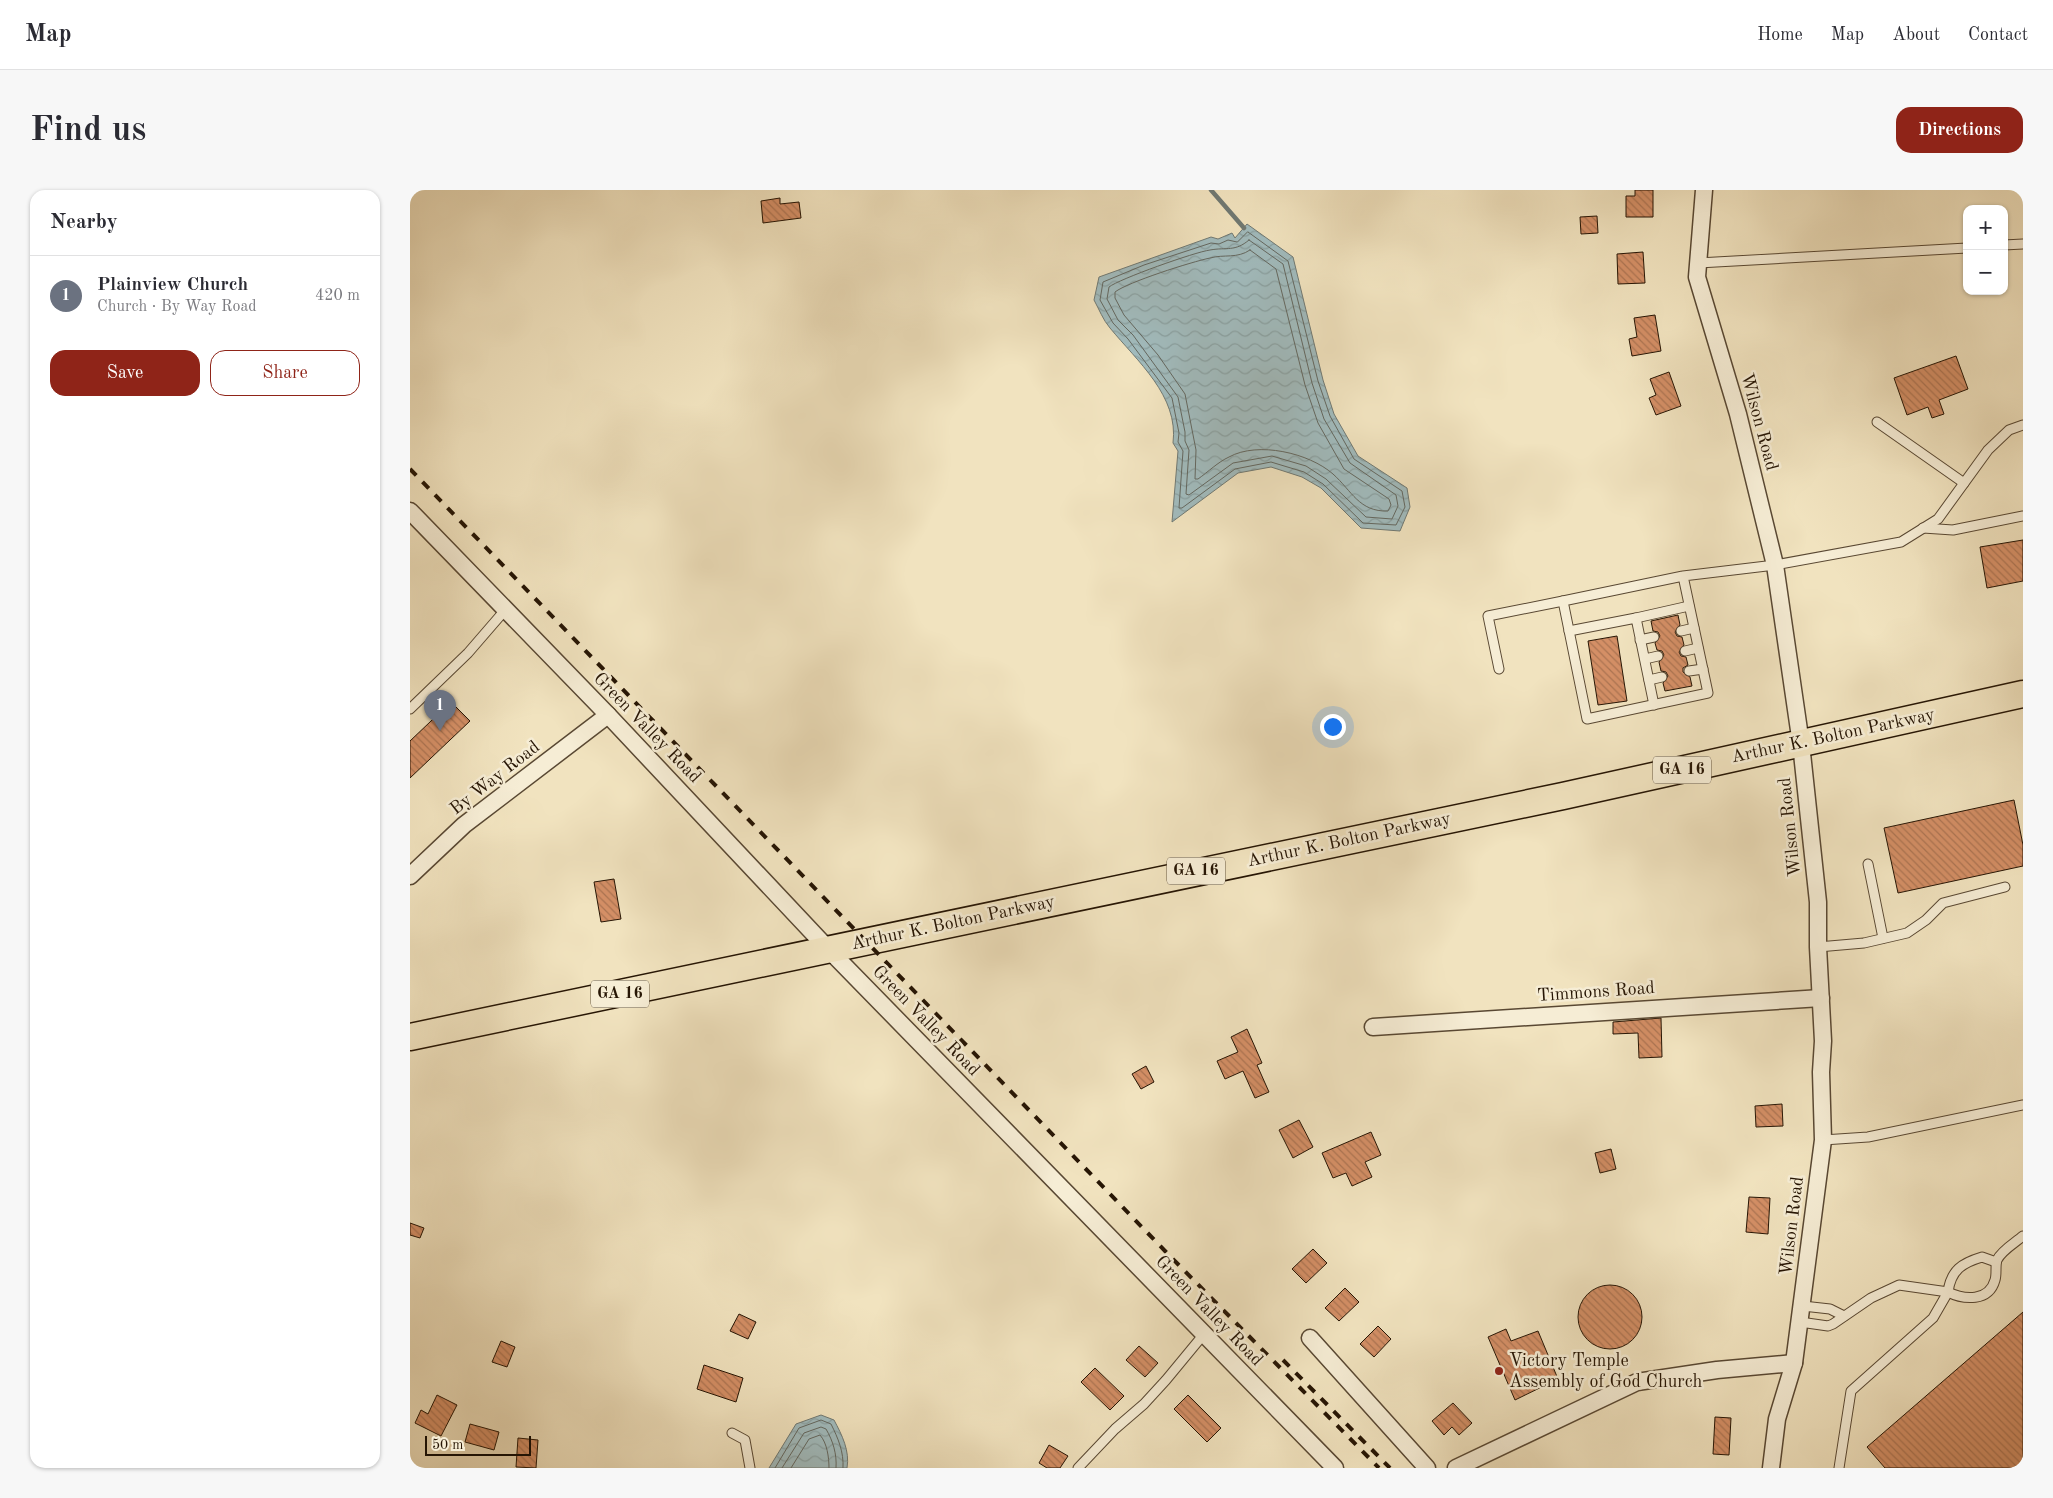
<!DOCTYPE html>
<meta charset="utf-8">
<style>
:root{--surface:#fff;--page:#f7f7f7;--text:#2b2b33;--muted:#7c7c81;--line:#e1e1e2;--accent:#8f2418}
body{margin:0;font-family:"Old Standard TT",serif;background:var(--page);color:var(--text)}
.controls{position:absolute;right:15px;top:15px;display:grid;overflow:hidden;border-radius:10px;box-shadow:0 1px 4px #0004}
.controls button{width:45px;height:45px;display:grid;place-items:center;padding:0;border:0;border-bottom:1px solid var(--line);background:var(--surface);color:var(--text);font:25px sans-serif}
.scale{position:absolute;left:15px;bottom:12px;width:106px;box-sizing:border-box;padding-left:5px;border:2px solid #261504;border-top:0;font-size:14px;line-height:18px;white-space:nowrap;color:#261504;-webkit-text-stroke:4px #f6edd5;paint-order:stroke}
.you{position:absolute;left:922px;top:536px;width:18px;height:18px;margin:-12px;border:4px solid #fff;border-radius:50%;background:#1a73e8;box-shadow:0 0 0 8px #1a73e833}
.badge{display:grid;place-items:center;width:32px;height:32px;border-radius:50%;background:var(--accent);color:#fff;font-size:16px;font-weight:700}
.pin{position:absolute;translate:-50% -41px;filter:drop-shadow(0 1px 2px #0008)}
.pin::after{content:'';position:absolute;top:26px;width:18px;height:15px;background:inherit;clip-path:polygon(0 0,100% 0,50% 100%)}
.list{margin:0;padding:0;list-style:none}
h2{display:flex;justify-content:space-between;align-items:center;height:65px;margin:0;padding:0 20px;font-size:21px}
h2 small{font-size:16px;font-weight:400;color:var(--muted)}
.list li{display:grid;grid-template-columns:32px 1fr auto;gap:15px;align-items:center;box-sizing:border-box;height:80px;padding:0 20px;border-top:1px solid var(--line)}
.list b{display:block;font-size:19px;white-space:nowrap}
.list p{margin:0;font-size:16px;white-space:nowrap;color:var(--muted)}
.list em{font-size:16px;font-style:normal;color:var(--muted)}
.actions{display:flex;gap:10px;padding:15px 20px}
.actions a{flex:1;padding:11px 0;border:1px solid var(--accent);border-radius:15px;text-align:center;font-size:18px;color:var(--accent)}
.actions .main{background:var(--accent);color:#fff}
.map{position:relative;flex:none;width:1613px;height:1278px;overflow:hidden;border-radius:15px}
header{display:flex;align-items:center;gap:30px;box-sizing:border-box;height:70px;padding:0 25px;background:var(--surface);border-bottom:1px solid var(--line)}
header strong{font-size:24px}
nav{display:flex;gap:28px;margin-inline-start:auto;font-size:18px}
.intro{display:flex;align-items:center;justify-content:space-between;box-sizing:border-box;height:120px;padding:0 30px}
h1{margin:0;font-size:35px}
.button{padding:12px 22px;border-radius:15px;background:var(--accent);color:#fff;font-size:18px;font-weight:700}
main{display:flex;gap:30px;padding:0 30px}
aside{flex:1;background:var(--surface);border-radius:15px;box-shadow:0 1px 4px #0004}
.map>svg:first-child{display:block}
</style>
<header>
<strong>Map</strong>
<nav><a>Home</a><a>Map</a><a>About</a><a>Contact</a></nav>
</header>
<div class="intro"><h1>Find us</h1><a class="button">Directions</a></div>
<main>
<aside>
<h2>Nearby<small></small></h2>
<ul class="list">
<li><span class="badge" style="background:#6b7280">1</span><div><b>Plainview Church</b><p>Church · By Way Road</p></div><em>420 m</em></li>
</ul>
<div class="actions"><a class="main">Save</a><a>Share</a></div>
</aside>
<div class="map">
<svg width="1613" height="1278" viewBox="0 0 1613 1278">
<defs>
<pattern id="water-waves" width="16" height="10" patternUnits="userSpaceOnUse" patternTransform="scale(1.25)"><rect width="16" height="10" fill="#a1bbbd"/><path d="M0 5q4-4 8 0t8 0" fill="none" stroke="#8aa0a1"/></pattern>
<pattern id="building-back-hatch" width="6" height="6" patternUnits="userSpaceOnUse" patternTransform="scale(1.25)"><rect width="6" height="6" fill="#d48f66"/><path d="M-1 5l2 2M0 0l6 6M5-1l2 2" fill="none" stroke="#ac7452"/></pattern>
</defs>
<rect width="100%" height="100%" fill="#f1e3bf"/>
<filter id="stains"><feTurbulence type="fractalNoise" baseFrequency=".004" numOctaves="4"/><feColorMatrix values="0 0 0 0 .2 0 0 0 0 .09 0 0 0 0 .02 0 0 0 .5 -.17"/></filter>
<radialGradient id="worn" r=".72"><stop offset=".6" stop-color="#630" stop-opacity="0"/><stop offset="1" stop-color="#630" stop-opacity=".3"/></radialGradient>
<!-- water -->
<g fill="url(#water-waves)" stroke="#707973">
<path d="M 837,34 L 883,67 L 913,190 L 924,224 L 948,266 L 997,298 L 1000,317 L 990,341 L 951,338 L 911,298 L 892,287 L 861,277 L 828,283 L 762,332 L 768,261 L 763,253 C 769,206 727,171 700,138 C 693,130 689,119 684,110 L 689,87 L 801,47 L 808,49 L 822,43 L 825,48 Z"/>
<path d="M 411,1225 L 424,1230 C 432,1245 440,1261 437,1278 L 359,1278 L 386,1234 Z"/>
</g>
<g fill="none" stroke-linecap="round" stroke-linejoin="round">
<!-- shore -->
<g stroke="#646860" stroke-width="1">
<path d="M 838,42 L 878,71 L 908,191 L 920,226 L 944,269 L 992,301 L 995,317 L 986,335 L 953,333 L 913,294 L 894,282 L 861,272 L 825,279 L 772,318 L 769,318 L 773,261 L 768,252 L 769,243 L 762,208 L 718,149 L 703,133 L 690,110 L 693,92 L 734,75 L 801,53 L 809,54 L 818,50 L 827,52 Z"/>
<path d="M 839,50 L 873,74 L 902,193 L 914,229 L 940,273 L 986,305 L 988,316 L 982,329 L 956,327 L 916,289 L 896,276 L 862,266 L 823,273 L 779,305 L 776,304 L 779,260 L 775,251 L 775,242 L 768,207 L 723,145 L 708,130 L 697,109 L 699,97 C 709,89 785,62 800,60 C 817,57 825,62 839,50 Z"/>
<path d="M 840,60 L 866,79 L 895,195 L 908,233 L 934,279 L 979,309 L 981,315 L 978,321 C 949,322 942,301 923,284 C 899,263 848,251 819,267 C 808,272 798,282 788,289 L 785,289 L 786,260 L 775,204 L 748,165 L 714,125 L 705,108 L 705,102 C 718,92 781,72 800,68 C 814,64 827,69 840,60 Z"/>
<path d="M 365,1278 L 389,1238 L 411,1230 L 421,1234 C 428,1248 434,1262 433,1278"/>
<path d="M 372,1278 L 394,1243 L 411,1237 L 416,1239 C 423,1251 427,1264 426,1278"/>
<path d="M 381,1278 L 399,1249 L 410,1245 C 417,1253 419,1267 419,1278"/>
</g>
<!-- stream -->
<path stroke="#707973" stroke-width="4.5" d="M 801,0 L 834,38"/>
</g>
<!-- building -->
<g fill="url(#building-back-hatch)" stroke="#261504">
<path d="M 1225,0 L 1243,0 L 1243,27 L 1216,27 L 1216,6 L 1225,6 Z"/>
<path d="M 370,8 L 370,14 L 389,12 L 391,28 L 353,33 L 351,11 Z"/>
<path d="M 1187,26 L 1188,43 L 1171,44 L 1170,27 Z"/>
<path d="M 1233,62 L 1235,93 L 1208,94 L 1207,64 Z"/>
<path d="M 1245,125 L 1251,161 L 1222,166 L 1219,149 L 1227,147 L 1224,128 Z"/>
<path d="M 1546,166 L 1558,199 L 1529,210 L 1534,224 L 1522,228 L 1518,217 L 1497,225 L 1484,188 Z"/>
<path d="M 1259,182 L 1271,216 L 1246,225 L 1239,208 L 1246,205 L 1240,189 Z"/>
<path d="M 1613,350 L 1613,391 L 1577,398 L 1570,357 Z"/>
<path d="M 1268,425 L 1270,435 L 1265,442 L 1267,446 L 1272,447 L 1274,455 L 1269,462 L 1271,466 L 1276,467 L 1278,475 L 1273,478 L 1273,482 L 1280,487 L 1282,496 L 1255,501 L 1253,493 L 1258,486 L 1256,482 L 1251,481 L 1249,472 L 1254,465 L 1252,461 L 1247,460 L 1245,453 L 1250,446 L 1248,442 L 1243,441 L 1241,431 Z"/>
<path d="M 1207,446 L 1217,511 L 1188,515 L 1178,451 Z"/>
<path d="M 41,512 L 60,531 L 0,588 L 0,551 Z"/>
<path d="M 1604,610 L 1613,655 L 1613,676 L 1488,703 L 1474,638 Z"/>
<path d="M 204,689 L 211,729 L 191,732 L 184,692 Z"/>
<path d="M 1251,828 L 1252,867 L 1229,868 L 1228,843 L 1203,844 L 1203,832 Z"/>
<path d="M 837,839 L 852,873 L 847,875 L 859,902 L 845,908 L 833,881 L 815,889 L 807,871 L 828,862 L 821,847 Z"/>
<path d="M 736,876 L 744,892 L 731,899 L 722,884 Z"/>
<path d="M 1372,914 L 1373,936 L 1346,937 L 1345,916 Z"/>
<path d="M 889,930 L 903,957 L 883,968 L 869,940 Z"/>
<path d="M 961,942 L 971,965 L 955,972 L 962,987 L 942,996 L 936,983 L 923,988 L 912,963 Z"/>
<path d="M 1201,959 L 1206,979 L 1190,983 L 1185,963 Z"/>
<path d="M 1339,1007 L 1360,1008 L 1358,1044 L 1336,1042 Z"/>
<path d="M 0,1033 L 14,1038 L 10,1048 L 0,1045 Z"/>
<path d="M 903,1059 L 917,1073 L 896,1093 L 882,1079 Z"/>
<circle cx="1200" cy="1127" r="32"/>
<path d="M 935,1098 L 949,1112 L 929,1131 L 915,1118 Z"/>
<path d="M 1613,1122 L 1613,1278 L 1475,1278 L 1457,1257 Z"/>
<path d="M 329,1124 L 346,1132 L 338,1149 L 320,1141 Z"/>
<path d="M 968,1136 L 981,1149 L 964,1167 L 950,1154 Z"/>
<path d="M 1096,1139 L 1101,1151 L 1128,1141 L 1148,1189 L 1105,1210 L 1078,1147 Z"/>
<path d="M 91,1151 L 105,1157 L 97,1177 L 82,1172 Z"/>
<path d="M 729,1156 L 748,1173 L 735,1187 L 716,1170 Z"/>
<path d="M 294,1175 L 333,1188 L 326,1212 L 287,1199 Z"/>
<path d="M 685,1178 L 714,1206 L 700,1220 L 671,1192 Z"/>
<path d="M 27,1205 L 47,1215 L 31,1246 L 5,1233 L 11,1220 L 18,1224 Z"/>
<path d="M 778,1205 L 811,1238 L 797,1252 L 764,1219 Z"/>
<path d="M 1043,1213 L 1062,1233 L 1049,1245 L 1042,1237 L 1034,1245 L 1022,1231 Z"/>
<path d="M 1305,1227 L 1321,1228 L 1319,1265 L 1303,1264 Z"/>
<path d="M 60,1234 L 89,1242 L 84,1260 L 55,1252 Z"/>
<path d="M 108,1248 L 128,1250 L 126,1278 L 106,1277 Z"/>
<path d="M 639,1255 L 658,1266 L 650,1278 L 637,1278 L 629,1273 Z"/>
</g>
<g fill="none" stroke-linecap="round" stroke-linejoin="round">
<defs>
<g id="lane">
<path d="M 1594,55 L 1613,54"/>
<path d="M 1288,73 L 1557,58"/>
<path d="M 1467,232 L 1554,293"/>
<path d="M 1513,338 L 1543,340 L 1613,326"/>
<path d="M 1273,386 L 1298,503 L 1177,529 L 1153,411 L 1273,386 L 1365,375 L 1491,352 L 1528,329 L 1578,260 L 1599,240 L 1613,235"/>
<path d="M 1226,428 L 1279,416"/>
<path d="M 1159,441 L 1226,428 L 1244,515"/>
<path d="M 1271,441 L 1284,438"/>
<path d="M 1230,450 L 1244,447"/>
<path d="M 1275,461 L 1288,458"/>
<path d="M 1235,469 L 1248,466"/>
<path d="M 1089,479 L 1078,426 L 1153,411"/>
<path d="M 1279,481 L 1293,479"/>
<path d="M 1239,490 L 1252,487"/>
<path d="M 0,519 L 58,463 L 96,419"/>
<path d="M 1458,674 L 1473,748"/>
<path d="M 1408,757 L 1454,753 L 1497,743 L 1516,730 L 1533,713 L 1595,697"/>
<path d="M 1413,950 L 1458,947 L 1613,915"/>
<path d="M 1393,1116 L 1420,1119 L 1434,1126"/>
<path d="M 1390,1132 L 1418,1136 L 1423,1134 L 1461,1108 L 1489,1095 L 1538,1102 C 1541,1080 1552,1073 1572,1067 L 1586,1072"/>
<path d="M 322,1243 L 335,1250 L 340,1278"/>
<path d="M 668,1278 L 705,1239 L 734,1214 L 756,1190 L 794,1144"/>
<path d="M 1429,1278 L 1441,1201 L 1523,1128 L 1538,1102 C 1554,1110 1579,1112 1585,1090 C 1587,1084 1585,1076 1587,1070 C 1592,1060 1605,1053 1613,1046"/>
</g>
<g id="street">
<path d="M 1294,0 L 1287,87 L 1328,224 L 1365,375 L 1391,554 L 1408,712 L 1408,757 L 1413,851 L 1411,882 L 1413,950 L 1384,1173 L 1367,1229 L 1361,1278"/>
<path d="M 0,321 L 198,525 L 420,761 L 925,1278"/>
<path d="M 0,686 L 54,635 L 198,525"/>
<path d="M 963,837 L 1411,808"/>
<path d="M 900,1148 L 1017,1278"/>
<path d="M 1046,1278 L 1227,1192 L 1307,1180 L 1384,1173"/>
</g>
<path id="primary" d="M 0,847 L 1153,606 L 1613,504"/>
</defs>
<!-- lane casing -->
<use href="#lane" stroke="#594833" stroke-width="11"/>
<!-- street casing -->
<use href="#street" stroke="#594833" stroke-width="19"/>
<!-- primary casing -->
<use href="#primary" stroke="#261504" stroke-width="29"/>
<!-- lane -->
<use href="#lane" stroke="#f6edd5" stroke-width="9"/>
<!-- street -->
<use href="#street" stroke="#f6edd5" stroke-width="16"/>
<!-- primary -->
<use href="#primary" stroke="#f1e3bf" stroke-width="26"/>
<!-- rail -->
<g stroke="#261504" stroke-width="4" stroke-dasharray="9 9" stroke-linecap="butt">
<path d="M 0,279 L 756,1062 L 969,1278"/>
<path d="M 873,1170 L 980,1278"/>
</g>
</g>
<!-- markers -->
<circle fill="#8f2418" stroke="#f6edd5" stroke-width="2" cx="1089" cy="1181" r="5"/>
<g text-anchor="middle" dominant-baseline="central" stroke-width="5" stroke-linejoin="round" paint-order="stroke">
<!-- shield labels -->
<g fill="#f6edd5" stroke="#645643" stroke-width="1">
<rect x="1243" y="566.5" width="58" height="27" rx="4"/>
<rect x="757" y="667.5" width="58" height="27" rx="4"/>
<rect x="181" y="790.5" width="58" height="27" rx="4"/>
</g>
<g font-size="16" font-weight="bold" fill="#261504">
<text x="1272" y="580">GA 16</text>
<text x="786" y="681">GA 16</text>
<text x="210" y="804">GA 16</text>
</g>
<!-- street labels -->
<g font-size="18" fill="#261504" stroke="#f6edd5">
<text transform="translate(1349 232) rotate(75)">Wilson Road</text>
<text transform="translate(237 538) rotate(46)">Green Valley Road</text>
<text transform="translate(1423 546) rotate(-12)">Arthur K. Bolton Parkway</text>
<text transform="translate(85 588) rotate(-38)">By Way Road</text>
<text transform="translate(1380 637) rotate(-96)">Wilson Road</text>
<text transform="translate(939 650) rotate(-12)">Arthur K. Bolton Parkway</text>
<text transform="translate(543 733) rotate(-12)">Arthur K. Bolton Parkway</text>
<text transform="translate(1186 802) rotate(-4)">Timmons Road</text>
<text transform="translate(516 831) rotate(46)">Green Valley Road</text>
<text transform="translate(1382 1036) rotate(-83)">Wilson Road</text>
<text transform="translate(799 1121) rotate(46)">Green Valley Road</text>
</g>
<!-- poi labels -->
<g font-size="18" fill="#261504" stroke="#f6edd5" text-anchor="start">
<text x="1099" y="1171">Victory Temple<tspan x="1099" dy="21">Assembly of God Church</tspan></text>
</g>
</g>
<rect width="100%" height="100%" filter="url(#stains)"/>
<rect width="100%" height="100%" fill="url(#worn)"/>
</svg>
<div class="controls">
<button>+</button>
<button>−</button>
</div>
<div class="scale">50 m</div>
<div class="you"></div>
<div class="pin badge" style="left:30px;top:541px;background:#6b7280">1</div>
</div>
</main>
